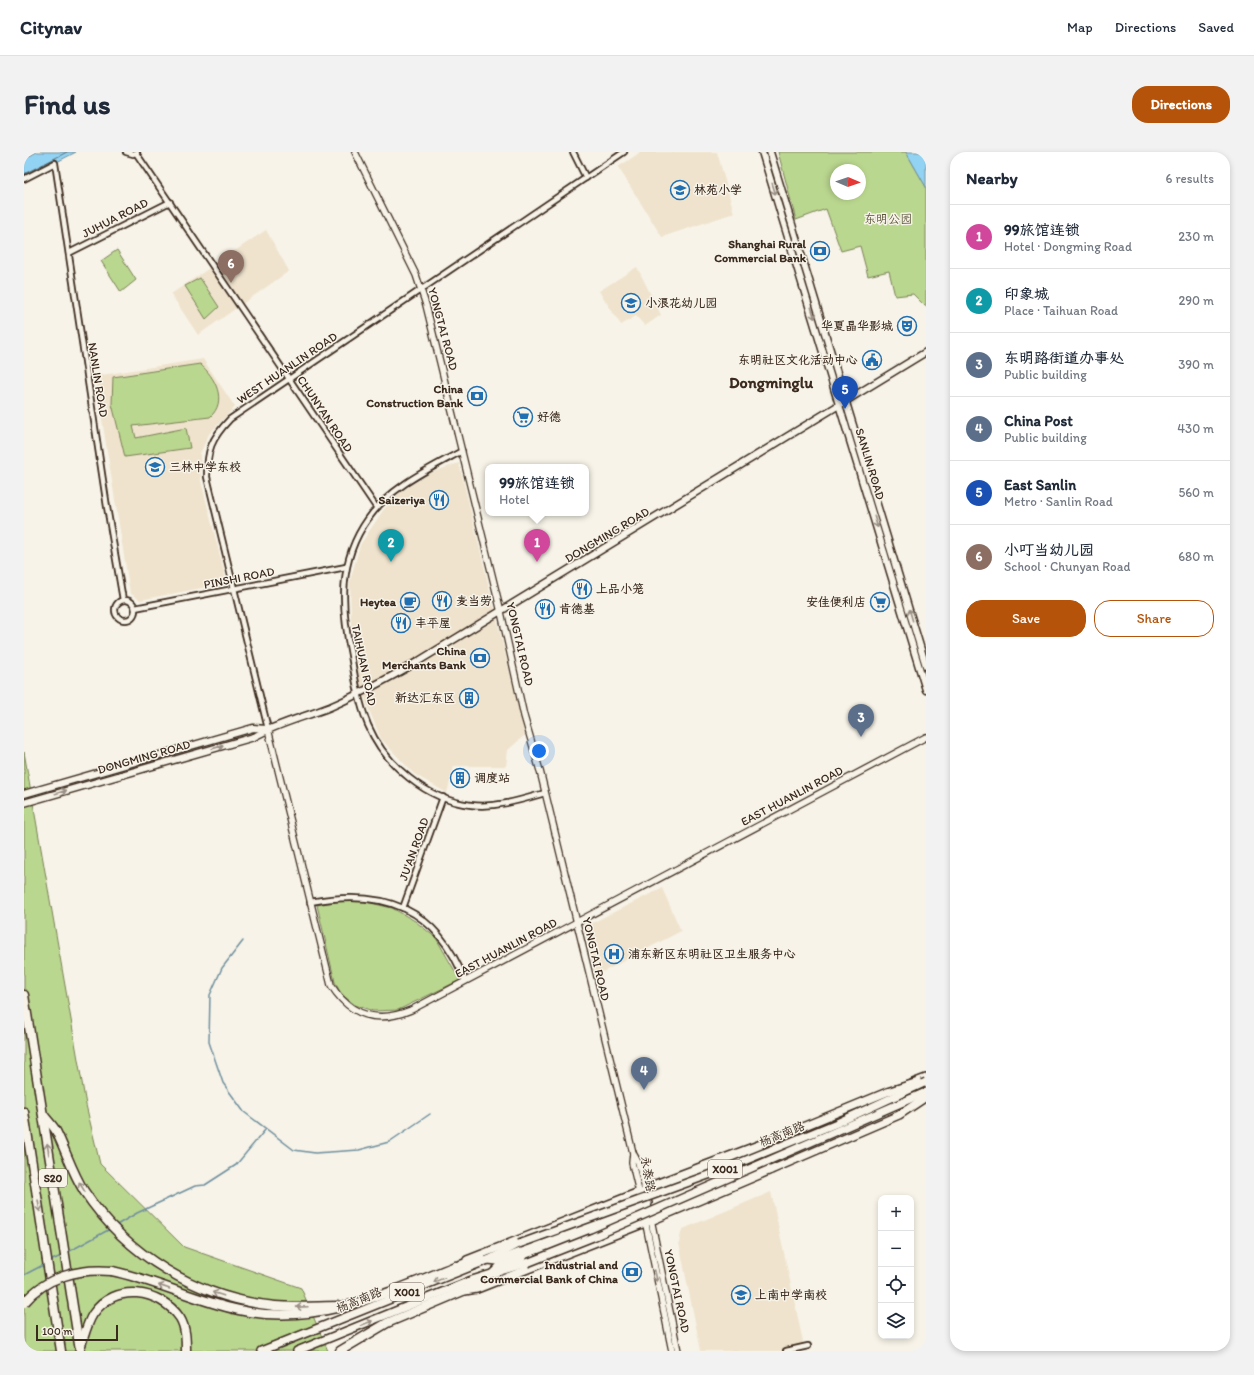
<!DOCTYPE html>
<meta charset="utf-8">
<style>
:root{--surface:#fff;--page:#f2f2f3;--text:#1f2937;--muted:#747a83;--line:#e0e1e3;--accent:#b45309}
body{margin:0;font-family:Itim,"LXGW WenKai TC",sans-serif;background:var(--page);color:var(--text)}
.controls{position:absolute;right:12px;bottom:12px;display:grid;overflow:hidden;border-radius:8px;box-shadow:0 2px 6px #0003}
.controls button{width:36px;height:36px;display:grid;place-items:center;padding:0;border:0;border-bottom:1px solid var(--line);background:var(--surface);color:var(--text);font:20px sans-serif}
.compass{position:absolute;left:806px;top:12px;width:36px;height:36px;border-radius:50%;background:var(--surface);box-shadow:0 2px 6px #0003;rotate:92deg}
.scale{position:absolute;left:12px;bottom:10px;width:82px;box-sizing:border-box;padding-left:4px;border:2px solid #3b2a1e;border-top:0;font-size:11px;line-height:14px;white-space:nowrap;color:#3b2a1e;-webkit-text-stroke:3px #f7f3e8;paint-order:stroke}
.you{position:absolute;left:515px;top:599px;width:14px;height:14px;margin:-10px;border:3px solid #fff;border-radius:50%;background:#1a73e8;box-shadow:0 0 0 6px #1a73e833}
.badge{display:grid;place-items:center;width:26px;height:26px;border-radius:50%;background:var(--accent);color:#fff;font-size:13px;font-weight:700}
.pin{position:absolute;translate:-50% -33px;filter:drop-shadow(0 1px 2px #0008)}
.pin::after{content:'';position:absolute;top:21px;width:14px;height:12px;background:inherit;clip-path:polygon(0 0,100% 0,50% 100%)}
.popup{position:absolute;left:461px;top:312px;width:104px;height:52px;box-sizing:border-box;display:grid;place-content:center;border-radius:8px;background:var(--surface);filter:drop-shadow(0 1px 3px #0005);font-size:13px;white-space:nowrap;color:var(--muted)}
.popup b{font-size:15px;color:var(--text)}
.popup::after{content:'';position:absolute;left:50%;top:100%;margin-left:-8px;border:8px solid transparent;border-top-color:var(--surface)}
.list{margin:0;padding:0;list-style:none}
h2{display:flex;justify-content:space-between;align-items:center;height:52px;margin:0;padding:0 16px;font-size:17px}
h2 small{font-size:13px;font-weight:400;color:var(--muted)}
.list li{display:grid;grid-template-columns:26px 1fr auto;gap:12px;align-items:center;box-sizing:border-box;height:64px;padding:0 16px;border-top:1px solid var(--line)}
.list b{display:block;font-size:15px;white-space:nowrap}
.list p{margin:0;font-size:13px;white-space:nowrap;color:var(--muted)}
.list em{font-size:13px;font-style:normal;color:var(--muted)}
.actions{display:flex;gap:8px;padding:12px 16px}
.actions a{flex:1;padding:9px 0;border:1px solid var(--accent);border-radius:16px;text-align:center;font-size:14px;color:var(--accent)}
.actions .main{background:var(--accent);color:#fff}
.icon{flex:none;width:22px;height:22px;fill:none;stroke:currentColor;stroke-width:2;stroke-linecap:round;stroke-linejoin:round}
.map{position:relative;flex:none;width:902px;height:1199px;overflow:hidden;border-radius:16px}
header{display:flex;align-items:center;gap:24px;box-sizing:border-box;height:56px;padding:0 20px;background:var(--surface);border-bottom:1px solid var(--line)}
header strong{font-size:19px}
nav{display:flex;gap:22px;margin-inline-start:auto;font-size:14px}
.intro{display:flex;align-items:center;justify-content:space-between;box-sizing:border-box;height:96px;padding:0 24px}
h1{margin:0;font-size:28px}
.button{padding:10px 18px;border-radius:16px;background:var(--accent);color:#fff;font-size:14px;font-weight:700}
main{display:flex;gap:24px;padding:0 24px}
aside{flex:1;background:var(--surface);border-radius:16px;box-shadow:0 2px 6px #0003}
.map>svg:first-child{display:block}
</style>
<header>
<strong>Citynav</strong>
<nav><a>Map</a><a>Directions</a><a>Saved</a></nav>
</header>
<div class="intro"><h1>Find us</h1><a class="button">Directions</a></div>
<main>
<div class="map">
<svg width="902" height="1199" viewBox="0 0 902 1199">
<rect width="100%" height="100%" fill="#f7f3e8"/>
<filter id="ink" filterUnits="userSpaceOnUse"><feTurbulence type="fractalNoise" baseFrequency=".025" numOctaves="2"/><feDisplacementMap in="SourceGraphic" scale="8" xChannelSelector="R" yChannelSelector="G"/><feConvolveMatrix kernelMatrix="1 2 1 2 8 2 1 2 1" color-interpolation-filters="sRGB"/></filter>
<g filter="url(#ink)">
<!-- built -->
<g fill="#efe3cd">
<path d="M 617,0 L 693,0 L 710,61 L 638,85 L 594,15 Z"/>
<path d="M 242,78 L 265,119 L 174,183 L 147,142 Z"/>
<path d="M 613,115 L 637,163 L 621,174 L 612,164 L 597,173 L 575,139 Z"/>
<path d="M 179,207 L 211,255 L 185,282 L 176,302 L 177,329 L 203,431 L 116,448 L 106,441 L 71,224 Z"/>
<path d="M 435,311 L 501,583 L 484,598 L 482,614 L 430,614 L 423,641 L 390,622 L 357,587 L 343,553 L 335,527 L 327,472 L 326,429 L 336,393 L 360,357 L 376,340 L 406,321 Z"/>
<path d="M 638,736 L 657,779 L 571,824 L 560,775 Z"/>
<path d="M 747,1040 L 781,1199 L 677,1199 L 655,1091 L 657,1081 L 659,1077 Z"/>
</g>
<!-- green -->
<g fill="#bad78f" stroke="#7a8056" fill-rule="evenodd">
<path d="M 754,0 L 882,0 L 902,35 L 902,155 L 889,142 L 871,144 L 865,119 L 844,124 L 836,94 L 817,99 L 802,57 L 772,68 ZM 812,18 L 836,18 L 836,42 L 812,42 Z"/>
<path d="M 93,98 L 112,128 L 97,140 L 77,109 Z"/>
<path d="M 176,126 L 195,155 L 182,167 L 161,134 Z"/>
<path d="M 176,212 C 191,225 204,249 186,265 L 109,274 L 112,286 L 162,276 L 166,296 L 101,305 L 88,252 L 89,225 Z"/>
<path d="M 0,600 L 62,953 L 76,1012 L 160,1095 L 277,1136 L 304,1199 L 0,1199 Z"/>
<path d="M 315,749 L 338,749 L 368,756 L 391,769 L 412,786 L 436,828 L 374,858 L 349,859 L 331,853 L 317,842 L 311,830 L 293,753 Z"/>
</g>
<!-- water -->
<g fill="#92d3f4" stroke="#6f8f9e">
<path d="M 13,0 L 52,0 L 0,27 L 0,7 Z"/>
<path d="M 882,0 L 902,0 L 902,35 Z"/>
</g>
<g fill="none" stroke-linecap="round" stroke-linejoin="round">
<!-- shore -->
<path stroke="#5e6e74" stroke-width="1" d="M 0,22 L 43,0"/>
<!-- stream -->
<g stroke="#6f8f9e" stroke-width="1.5">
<path d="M 219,789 L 198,816 L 186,843 L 185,890 L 199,931 L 220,960 L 270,998 L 291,1001 L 335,998 L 365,990 L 406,962"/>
<path d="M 91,1074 L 113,1061 L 171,1034 L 181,1033 L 212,1013 L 241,978"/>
<path d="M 44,1100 L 86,1077"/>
<path d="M 26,1109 L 37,1104"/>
<path d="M 0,1123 L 21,1112"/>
</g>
<defs>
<g id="minor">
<path d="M 102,0 L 109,2 L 113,0"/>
<path d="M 549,0 L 562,26"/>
<path d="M 112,1 L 352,355"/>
<path d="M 0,27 L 31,11 L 83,355 L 99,448"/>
<path d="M 45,101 L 146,50"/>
<path d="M 438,299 C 405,317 366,335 344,367 C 314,409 317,455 327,503 C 331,527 335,551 344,573 C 361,613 403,648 447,653 C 472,656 497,648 521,641"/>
<circle cx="101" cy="458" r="10"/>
<path d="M 111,456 L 322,415"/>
<path d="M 244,577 L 183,325 C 183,298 187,287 206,267 L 600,0"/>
<path d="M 286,750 C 361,736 413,756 441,829"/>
<path d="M 379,756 L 419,645"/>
<path d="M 762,1199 L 784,1194"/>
</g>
<g id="tertiary">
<path d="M 331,0 L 392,123 L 402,153 L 477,460 L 500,564 L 516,619 L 609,1001 L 614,1010 L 622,1040"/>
<path d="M 244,577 L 307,833 C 326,864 353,872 387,858 L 902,585"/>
<path d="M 609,1001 L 608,1011 L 616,1044"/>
<path d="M 623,1048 L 654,1199"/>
<path d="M 621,1068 L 648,1199"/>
</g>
<g id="secondary">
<path d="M 738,0 L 902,538"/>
<path d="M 746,0 L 902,514"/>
<path d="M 0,642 L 229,576 L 243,577"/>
<path d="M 0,651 L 230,585 C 254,571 281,565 306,555 C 336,542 365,526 393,510 L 902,200"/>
</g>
<g id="primary">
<path d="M 889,931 L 902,926"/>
<path d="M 621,1071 L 626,1065 L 887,952"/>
<path d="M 443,1108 L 600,1046 L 615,1040 L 622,1042 L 694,1014 L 854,947"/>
<path d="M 464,1108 L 473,1109 L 624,1051"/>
<path d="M 469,1121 L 475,1115 L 621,1057"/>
<path d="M 441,1139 L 453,1137 L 626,1069"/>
</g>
<g id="trunk">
<path d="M 621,1036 L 737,992"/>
<path d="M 627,1069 L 747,1018"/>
<path d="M 431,1114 L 457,1106"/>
<path d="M 439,1139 L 455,1130"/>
<path d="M 237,1199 L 464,1108 L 495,1092"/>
<path d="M 273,1199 L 448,1128 L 503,1111"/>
</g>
<g id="motorway">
<path d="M 0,843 L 56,1199"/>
<path d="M 0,960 L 37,1199"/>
<path d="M 19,962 C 23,968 29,973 32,979 C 42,999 48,1020 60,1039 C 103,1104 173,1146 251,1154 C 273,1156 295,1154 317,1154"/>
<path d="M 88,1119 C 131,1128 172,1149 215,1158 C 291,1175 362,1142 431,1114"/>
<path d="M 56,1196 C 60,1185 63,1171 69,1162 C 91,1130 136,1137 156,1166 C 162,1176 162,1188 162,1199"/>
<path d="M 316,1199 L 363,1171 L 439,1139"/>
</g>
</defs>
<!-- minor casing -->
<use href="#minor" stroke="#3b2a1e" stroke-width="8"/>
<!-- tertiary casing -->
<use href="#tertiary" stroke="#3b2a1e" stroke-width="8"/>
<!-- secondary casing -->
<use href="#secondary" stroke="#3b2a1e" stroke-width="9"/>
<!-- primary casing -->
<use href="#primary" stroke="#3b2a1e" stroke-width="10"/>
<!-- trunk casing -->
<use href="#trunk" stroke="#3b2a1e" stroke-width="10"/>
<!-- motorway casing -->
<use href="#motorway" stroke="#3b2a1e" stroke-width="11"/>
<!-- minor -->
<use href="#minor" stroke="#f7f3e8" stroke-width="4.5"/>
<!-- tertiary -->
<use href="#tertiary" stroke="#f7f3e8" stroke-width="5.5"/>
<!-- secondary -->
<use href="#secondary" stroke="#f7f3e8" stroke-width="6"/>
<!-- primary -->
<use href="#primary" stroke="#f7f3e8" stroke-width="7"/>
<!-- trunk -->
<use href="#trunk" stroke="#f7f3e8" stroke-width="7"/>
<!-- motorway -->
<use href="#motorway" stroke="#f7f3e8" stroke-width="8"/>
<defs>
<g id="trunk-bridge">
<path d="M 737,992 L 863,940 L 894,930"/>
<path d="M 747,1018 L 875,963 L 902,945"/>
<path d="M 495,1092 L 698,1018 L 813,971 L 902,930"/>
<path d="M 503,1111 L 569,1085 L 902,940"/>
</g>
<path id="motorway-bridge" d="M 0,1151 C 21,1125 55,1116 88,1119"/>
</defs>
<!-- trunk-bridge casing -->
<use href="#trunk-bridge" stroke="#3b2a1e" stroke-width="10" stroke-linecap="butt"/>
<!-- motorway-bridge casing -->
<use href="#motorway-bridge" stroke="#3b2a1e" stroke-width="11" stroke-linecap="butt"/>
<!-- trunk-bridge -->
<use href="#trunk-bridge" stroke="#f7f3e8" stroke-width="7"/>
<!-- motorway-bridge -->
<use href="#motorway-bridge" stroke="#f7f3e8" stroke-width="8"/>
</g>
<!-- one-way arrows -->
<defs><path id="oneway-shaft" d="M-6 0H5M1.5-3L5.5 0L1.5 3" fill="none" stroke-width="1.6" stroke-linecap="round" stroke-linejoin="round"/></defs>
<g stroke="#998e83">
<use href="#oneway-shaft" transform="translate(750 37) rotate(72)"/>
<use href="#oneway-shaft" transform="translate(789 161) rotate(73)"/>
<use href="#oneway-shaft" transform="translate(852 370) rotate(73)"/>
<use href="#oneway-shaft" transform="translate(887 463) rotate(-106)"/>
<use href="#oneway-shaft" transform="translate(194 595) rotate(-16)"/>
<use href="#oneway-shaft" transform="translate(37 640) rotate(-16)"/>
<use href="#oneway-shaft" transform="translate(24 997) rotate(-99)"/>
<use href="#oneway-shaft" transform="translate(58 1035) rotate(-121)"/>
<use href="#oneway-shaft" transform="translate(15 1054) rotate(81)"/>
<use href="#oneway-shaft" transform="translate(632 1124) rotate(78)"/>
<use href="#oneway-shaft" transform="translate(415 1128) rotate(158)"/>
<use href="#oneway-shaft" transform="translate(140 1135) rotate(-161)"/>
<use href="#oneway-shaft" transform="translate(194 1142) rotate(-162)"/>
<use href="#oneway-shaft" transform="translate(278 1155) rotate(178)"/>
<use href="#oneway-shaft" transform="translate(343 1171) rotate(-22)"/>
</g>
</g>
<!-- icons -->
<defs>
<symbol id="school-ring" viewBox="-11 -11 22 22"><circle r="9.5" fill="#f7f3e8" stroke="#1f6fb2" stroke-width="1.5"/><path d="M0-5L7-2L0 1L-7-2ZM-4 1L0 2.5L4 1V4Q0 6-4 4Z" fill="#1f6fb2"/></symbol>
<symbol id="bank-ring" viewBox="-11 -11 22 22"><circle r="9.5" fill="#f7f3e8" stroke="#1f6fb2" stroke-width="1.5"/><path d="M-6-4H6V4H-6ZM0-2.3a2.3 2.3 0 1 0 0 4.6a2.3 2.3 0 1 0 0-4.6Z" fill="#1f6fb2"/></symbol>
<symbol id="theatre-ring" viewBox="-11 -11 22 22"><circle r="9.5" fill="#f7f3e8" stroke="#1f6fb2" stroke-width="1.5"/><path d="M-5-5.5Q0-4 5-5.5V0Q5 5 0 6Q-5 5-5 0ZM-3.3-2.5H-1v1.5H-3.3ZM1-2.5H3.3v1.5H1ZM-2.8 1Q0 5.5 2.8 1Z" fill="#1f6fb2"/></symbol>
<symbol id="civic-ring" viewBox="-11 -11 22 22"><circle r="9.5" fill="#f7f3e8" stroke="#1f6fb2" stroke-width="1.5"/><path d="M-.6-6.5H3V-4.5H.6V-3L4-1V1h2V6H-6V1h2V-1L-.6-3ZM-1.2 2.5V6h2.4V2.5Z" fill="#1f6fb2"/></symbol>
<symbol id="supermarket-ring" viewBox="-11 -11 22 22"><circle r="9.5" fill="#f7f3e8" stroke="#1f6fb2" stroke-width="1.5"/><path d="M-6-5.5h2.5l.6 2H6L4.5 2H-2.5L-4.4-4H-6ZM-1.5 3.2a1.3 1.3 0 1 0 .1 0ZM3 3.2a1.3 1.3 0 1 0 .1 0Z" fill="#1f6fb2"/></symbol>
<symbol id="restaurant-ring" viewBox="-11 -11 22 22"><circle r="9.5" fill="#f7f3e8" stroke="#1f6fb2" stroke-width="1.5"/><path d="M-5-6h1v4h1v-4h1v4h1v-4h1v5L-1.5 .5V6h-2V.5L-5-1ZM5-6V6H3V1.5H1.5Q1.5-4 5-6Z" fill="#1f6fb2"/></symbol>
<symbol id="cafe-ring" viewBox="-11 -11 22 22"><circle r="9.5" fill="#f7f3e8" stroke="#1f6fb2" stroke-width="1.5"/><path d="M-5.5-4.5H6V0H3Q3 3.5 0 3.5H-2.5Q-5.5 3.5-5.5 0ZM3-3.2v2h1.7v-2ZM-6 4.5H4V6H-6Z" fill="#1f6fb2"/></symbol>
<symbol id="building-ring" viewBox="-11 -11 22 22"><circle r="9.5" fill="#f7f3e8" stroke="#1f6fb2" stroke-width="1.5"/><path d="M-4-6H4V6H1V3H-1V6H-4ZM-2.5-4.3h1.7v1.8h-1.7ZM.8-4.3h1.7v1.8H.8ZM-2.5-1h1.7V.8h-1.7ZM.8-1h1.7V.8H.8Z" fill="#1f6fb2"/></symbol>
<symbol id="hospital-ring" viewBox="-11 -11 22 22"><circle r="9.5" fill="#f7f3e8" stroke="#1f6fb2" stroke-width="1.5"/><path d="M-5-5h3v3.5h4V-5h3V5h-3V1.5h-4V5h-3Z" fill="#1f6fb2"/></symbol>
</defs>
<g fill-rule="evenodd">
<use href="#school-ring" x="645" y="27" width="22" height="22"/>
<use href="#bank-ring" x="785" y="88" width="22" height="22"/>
<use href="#school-ring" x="596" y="140" width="22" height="22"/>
<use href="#theatre-ring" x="872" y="163" width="22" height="22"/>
<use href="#civic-ring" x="837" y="197" width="22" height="22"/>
<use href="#bank-ring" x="442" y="233" width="22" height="22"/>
<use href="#supermarket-ring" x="488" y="254" width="22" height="22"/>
<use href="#school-ring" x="120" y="304" width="22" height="22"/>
<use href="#restaurant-ring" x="404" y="337" width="22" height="22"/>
<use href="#restaurant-ring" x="547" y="426" width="22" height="22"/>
<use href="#restaurant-ring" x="407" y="438" width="22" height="22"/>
<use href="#cafe-ring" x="375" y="439" width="22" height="22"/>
<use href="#supermarket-ring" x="845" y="439" width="22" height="22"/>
<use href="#restaurant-ring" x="510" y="446" width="22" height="22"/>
<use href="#restaurant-ring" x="366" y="460" width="22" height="22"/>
<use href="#bank-ring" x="445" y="495" width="22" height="22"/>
<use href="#building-ring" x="434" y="535" width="22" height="22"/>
<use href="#building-ring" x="425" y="615" width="22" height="22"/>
<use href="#hospital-ring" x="579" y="791" width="22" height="22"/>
<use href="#bank-ring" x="597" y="1109" width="22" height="22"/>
<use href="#school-ring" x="706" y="1132" width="22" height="22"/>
</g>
<g text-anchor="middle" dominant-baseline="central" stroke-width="3" stroke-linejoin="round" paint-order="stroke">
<!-- shield labels -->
<g fill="#f7f3e8" stroke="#73665b" stroke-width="1">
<rect x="684" y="1008" width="34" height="18" rx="3"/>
<rect x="15" y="1017" width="28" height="18" rx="3"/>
<rect x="366" y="1131" width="34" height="18" rx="3"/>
</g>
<g font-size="11" font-weight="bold" fill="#3b2a1e">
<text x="701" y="1017">X001</text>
<text x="29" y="1026">S20</text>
<text x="383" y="1140">X001</text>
</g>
<!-- poi labels -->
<g font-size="12" font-weight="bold" fill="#3b2a1e" stroke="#f7f3e8" text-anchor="start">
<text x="670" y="38">林苑小学</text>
<text x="782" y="92" text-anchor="end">Shanghai Rural<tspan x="782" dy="14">Commercial Bank</tspan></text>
<text x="621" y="151">小浪花幼儿园</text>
<text x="869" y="174" text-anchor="end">华夏晶华影城</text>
<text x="834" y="208" text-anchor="end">东明社区文化活动中心</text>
<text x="439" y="237" text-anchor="end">China<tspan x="439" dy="14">Construction Bank</tspan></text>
<text x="513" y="265">好德</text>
<text x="145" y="315">三林中学东校</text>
<text x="401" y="348" text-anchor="end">Saizeriya</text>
<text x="572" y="437">上品小笼</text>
<text x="432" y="449">麦当劳</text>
<text x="372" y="450" text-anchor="end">Heytea</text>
<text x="842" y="450" text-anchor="end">安佳便利店</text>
<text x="535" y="457">肯德基</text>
<text x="391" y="471">丰平屋</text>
<text x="442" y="499" text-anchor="end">China<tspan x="442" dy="14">Merchants Bank</tspan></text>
<text x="431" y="546" text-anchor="end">新达汇东区</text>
<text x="450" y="626">调度站</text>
<text x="604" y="802">浦东新区东明社区卫生服务中心</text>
<text x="594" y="1113" text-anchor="end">Industrial and<tspan x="594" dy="14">Commercial Bank of China</tspan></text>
<text x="731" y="1143">上南中学南校</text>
</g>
<!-- street labels -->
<g font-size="12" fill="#3b2a1e" stroke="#f7f3e8">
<text transform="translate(91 66) rotate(-27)">JUHUA ROAD</text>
<text transform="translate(419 177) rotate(75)">YONGTAI ROAD</text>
<text transform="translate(263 216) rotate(-34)">WEST HUANLIN ROAD</text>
<text transform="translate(74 228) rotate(81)">NANLIN ROAD</text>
<text transform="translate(301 262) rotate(56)">CHUNYAN ROAD</text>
<text transform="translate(846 312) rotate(73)">SANLIN ROAD</text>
<text transform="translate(583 383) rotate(-31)">DONGMING ROAD</text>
<text transform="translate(215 426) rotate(-11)">PINSHI ROAD</text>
<text transform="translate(496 492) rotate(77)">YONGTAI ROAD</text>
<text transform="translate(340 513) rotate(78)">TAIHUAN ROAD</text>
<text transform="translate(120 605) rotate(-16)">DONGMING ROAD</text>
<text transform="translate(768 644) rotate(-28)">EAST HUANLIN ROAD</text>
<text transform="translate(390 697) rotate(-70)">JU'AN ROAD</text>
<text transform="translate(482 796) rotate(-28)">EAST HUANLIN ROAD</text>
<text transform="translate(572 807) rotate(77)">YONGTAI ROAD</text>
<text transform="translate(758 982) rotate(-22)">杨高南路</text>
<text transform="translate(624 1022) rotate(80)">永泰路</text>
<text transform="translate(653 1139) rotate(78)">YONGTAI ROAD</text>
<text transform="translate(335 1148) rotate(-22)">杨高南路</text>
</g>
<!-- park labels -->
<g font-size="12" fill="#5b553a" stroke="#f7f3e8">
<text x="864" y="67">东明公园</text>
</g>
<!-- district labels -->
<g font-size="16" font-weight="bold" fill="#3b2a1e" stroke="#f7f3e8">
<text x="747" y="230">Dongminglu</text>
</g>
</g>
</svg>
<div class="controls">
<button>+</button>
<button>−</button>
<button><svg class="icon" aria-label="locate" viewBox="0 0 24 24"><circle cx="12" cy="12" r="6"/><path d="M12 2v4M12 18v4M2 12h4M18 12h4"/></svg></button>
<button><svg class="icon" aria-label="layers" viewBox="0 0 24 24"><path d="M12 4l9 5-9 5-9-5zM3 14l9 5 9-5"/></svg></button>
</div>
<svg class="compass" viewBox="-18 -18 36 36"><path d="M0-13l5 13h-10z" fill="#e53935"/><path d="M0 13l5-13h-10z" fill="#747a83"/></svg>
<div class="scale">100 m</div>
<div class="you"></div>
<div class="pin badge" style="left:513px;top:410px;background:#d1479c">1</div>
<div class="popup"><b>99旅馆连锁</b>Hotel</div>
<div class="pin badge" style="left:367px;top:410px;background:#0f9aa8">2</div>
<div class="pin badge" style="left:837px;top:585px;background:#5c6f8a">3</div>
<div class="pin badge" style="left:620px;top:938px;background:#5c6f8a">4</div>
<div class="pin badge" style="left:821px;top:257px;background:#1a4fb4">5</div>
<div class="pin badge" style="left:207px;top:131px;background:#8d6e63">6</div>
</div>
<aside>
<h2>Nearby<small>6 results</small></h2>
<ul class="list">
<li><span class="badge" style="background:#d1479c">1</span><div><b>99旅馆连锁</b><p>Hotel · Dongming Road</p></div><em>230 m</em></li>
<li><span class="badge" style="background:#0f9aa8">2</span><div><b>印象城</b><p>Place · Taihuan Road</p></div><em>290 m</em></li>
<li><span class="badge" style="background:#5c6f8a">3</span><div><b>东明路街道办事处</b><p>Public building</p></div><em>390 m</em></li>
<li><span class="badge" style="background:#5c6f8a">4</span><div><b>China Post</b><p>Public building</p></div><em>430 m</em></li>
<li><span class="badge" style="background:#1a4fb4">5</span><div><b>East Sanlin</b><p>Metro · Sanlin Road</p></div><em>560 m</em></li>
<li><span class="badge" style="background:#8d6e63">6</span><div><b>小叮当幼儿园</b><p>School · Chunyan Road</p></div><em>680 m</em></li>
</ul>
<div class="actions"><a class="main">Save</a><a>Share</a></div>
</aside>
</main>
